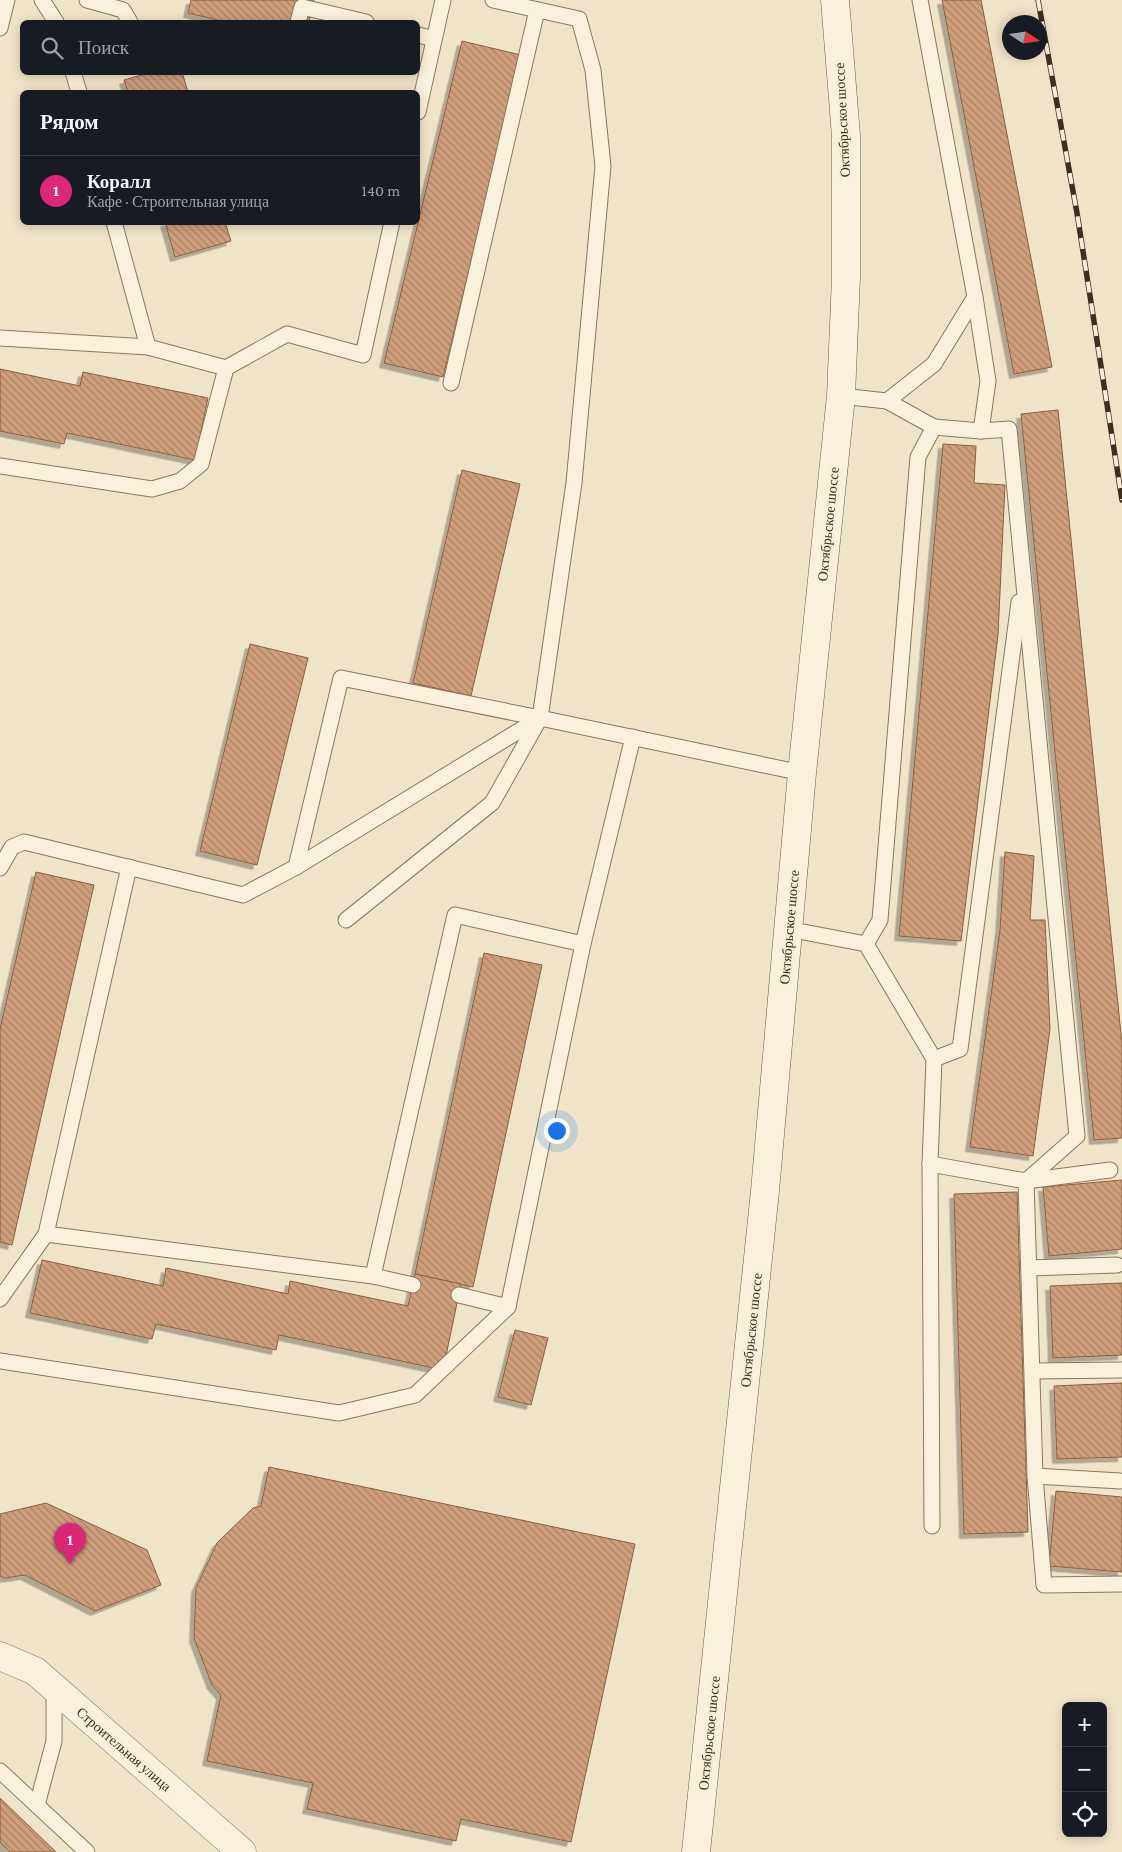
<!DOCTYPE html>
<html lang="ru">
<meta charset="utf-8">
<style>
:root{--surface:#171b24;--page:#20242c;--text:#f1f3f6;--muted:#9ea1a6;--line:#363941;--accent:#db2777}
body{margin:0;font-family:"Crimson Pro",serif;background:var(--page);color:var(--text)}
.controls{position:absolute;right:15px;bottom:15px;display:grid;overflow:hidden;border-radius:8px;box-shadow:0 2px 12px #0003}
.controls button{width:45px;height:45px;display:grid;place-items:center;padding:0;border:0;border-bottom:1px solid var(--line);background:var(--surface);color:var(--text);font:25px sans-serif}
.compass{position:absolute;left:1002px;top:15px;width:45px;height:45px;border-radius:50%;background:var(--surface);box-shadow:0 2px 12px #0003;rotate:102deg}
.you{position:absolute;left:556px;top:1130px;width:18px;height:18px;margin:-12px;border:4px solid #fff;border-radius:50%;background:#1a73e8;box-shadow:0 0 0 8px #1a73e833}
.badge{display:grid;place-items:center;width:32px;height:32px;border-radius:50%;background:var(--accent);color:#fff;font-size:16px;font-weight:700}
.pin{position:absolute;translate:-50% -41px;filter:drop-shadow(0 1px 2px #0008)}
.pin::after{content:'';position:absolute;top:26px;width:18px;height:15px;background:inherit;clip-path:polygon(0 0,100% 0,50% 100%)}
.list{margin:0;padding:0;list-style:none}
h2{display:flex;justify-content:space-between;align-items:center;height:65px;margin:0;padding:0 20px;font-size:21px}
h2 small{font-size:16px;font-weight:400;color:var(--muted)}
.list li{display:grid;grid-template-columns:32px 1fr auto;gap:15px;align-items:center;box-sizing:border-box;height:70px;padding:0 20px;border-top:1px solid var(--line)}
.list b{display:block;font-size:19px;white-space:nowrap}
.list p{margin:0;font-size:16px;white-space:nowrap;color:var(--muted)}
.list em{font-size:16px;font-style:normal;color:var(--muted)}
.icon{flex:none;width:28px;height:28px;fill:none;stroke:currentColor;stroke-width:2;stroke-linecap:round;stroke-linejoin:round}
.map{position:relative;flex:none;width:1122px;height:1852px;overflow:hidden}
.search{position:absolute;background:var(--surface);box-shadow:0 2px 12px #0003;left:20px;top:20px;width:400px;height:55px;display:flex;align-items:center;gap:12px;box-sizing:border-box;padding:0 18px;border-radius:8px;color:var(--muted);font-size:19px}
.panel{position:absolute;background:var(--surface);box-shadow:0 2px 12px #0003;left:20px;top:90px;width:400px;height:135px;border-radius:8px}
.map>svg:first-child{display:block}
</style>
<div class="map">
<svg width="1122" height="1852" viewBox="0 0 1122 1852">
<defs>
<pattern id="building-back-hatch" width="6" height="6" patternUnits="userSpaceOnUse" patternTransform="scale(1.25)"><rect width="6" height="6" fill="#cf9f7d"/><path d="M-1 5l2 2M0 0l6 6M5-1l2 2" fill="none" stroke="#a98266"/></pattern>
<filter id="shadow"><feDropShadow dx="-4.5" dy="4.5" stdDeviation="0" flood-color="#0004"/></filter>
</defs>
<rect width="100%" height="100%" fill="#f0e4c8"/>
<!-- building -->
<g fill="url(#building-back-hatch)" stroke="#8d5f41" filter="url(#shadow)">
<path d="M 191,0 L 314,0 L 309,22 L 226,22 L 188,13 Z"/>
<path d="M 942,0 L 981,0 L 1052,367 L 1014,374 Z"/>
<path d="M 462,41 L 521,55 L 443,377 L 384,363 Z"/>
<path d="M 152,72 L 182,72 L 188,92 L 128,92 L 124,80 Z"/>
<path d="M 165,222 L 225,222 L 231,241 L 175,257 Z"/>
<path d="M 0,369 L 80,386 L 83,372 L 208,398 L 195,460 L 67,433 L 64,444 L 0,431 Z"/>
<path d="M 1058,410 L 1122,1044 L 1122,1138 L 1094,1140 L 1021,414 Z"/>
<path d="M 943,444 L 976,446 L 974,483 L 1005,485 L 998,635 L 961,941 L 899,936 Z"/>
<path d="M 462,470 L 520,484 L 471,696 L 413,683 Z"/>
<path d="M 250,644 L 308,658 L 257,865 L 200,851 Z"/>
<path d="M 1005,852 L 1034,856 L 1030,920 L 1045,920 L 1050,1029 L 1033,1156 L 970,1147 L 1000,930 Z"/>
<path d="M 36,872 L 94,885 L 12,1245 L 0,1242 L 0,1029 Z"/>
<path d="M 484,953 L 542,965 L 473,1287 L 415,1274 Z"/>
<path d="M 1122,1180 L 1122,1249 L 1049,1256 L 1043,1187 Z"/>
<path d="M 1017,1192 L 1028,1532 L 964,1534 L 954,1194 Z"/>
<path d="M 42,1260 L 163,1286 L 166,1268 L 288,1294 L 290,1281 L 408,1306 L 415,1274 L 461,1284 L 443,1370 L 279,1335 L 276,1350 L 156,1324 L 152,1339 L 30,1313 Z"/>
<path d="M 1122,1283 L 1122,1355 L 1053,1358 L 1050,1286 Z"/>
<path d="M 515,1330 L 548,1338 L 531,1405 L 498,1397 Z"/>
<path d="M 1122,1383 L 1122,1457 L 1057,1459 L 1054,1386 Z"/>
<path d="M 269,1467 L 635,1544 L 571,1842 L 461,1819 L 456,1841 L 307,1809 L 313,1783 L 207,1761 L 221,1695 L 212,1685 L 194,1638 L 196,1588 L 217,1543 L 253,1508 L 261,1506 Z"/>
<path d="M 1056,1491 L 1122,1497 L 1122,1572 L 1049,1566 Z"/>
<path d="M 46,1503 L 147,1550 L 161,1585 L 95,1611 L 25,1575 L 5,1578 L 0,1576 L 0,1514 Z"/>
<path d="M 0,1798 L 56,1852 L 10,1852 L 0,1842 Z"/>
</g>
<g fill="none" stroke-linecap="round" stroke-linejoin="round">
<defs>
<g id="service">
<path d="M 42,0 L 56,22"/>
<path d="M 87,0 L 123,10 L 130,22"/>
<path d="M 298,22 L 302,7 L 366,22"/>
<path d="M 0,28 L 7,0"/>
<path d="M 418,35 L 434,39"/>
<path d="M 73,72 L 79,92"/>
<path d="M 418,112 L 443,0"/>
<path d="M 114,222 L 148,347"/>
<path d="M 0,338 L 148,347 L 226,368 L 287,334 L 363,355 L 392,222"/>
<path d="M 451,383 L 537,10"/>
<path d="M 841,396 L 887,401 L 934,364 L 975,297"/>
<path d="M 887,401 L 934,427"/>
<path d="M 981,431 L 1009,429 L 1077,1136 L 1026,1181"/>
<path d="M 0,466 L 152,489 L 180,481 L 201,464 L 226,368"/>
<path d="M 296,867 L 341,678 L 540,718"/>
<path d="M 0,868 L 12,847 L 24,842 L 243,895 L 296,867 L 540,718 L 802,773"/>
<path d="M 346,920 L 492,803 L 540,718 L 574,483 L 603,166 L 593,70 L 579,19 L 493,0"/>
<path d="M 788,929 L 866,944 L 934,1059 L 930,1164 L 932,1526"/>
<path d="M 866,944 L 880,920 L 918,457 L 934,427 L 981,431 L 988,381 L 975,297 L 920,0"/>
<path d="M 934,1059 L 960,1049 L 1019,602"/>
<path d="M 930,1164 L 1026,1181 L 1035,1476 L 1044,1585 L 1122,1584"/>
<path d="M 1026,1181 L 1110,1170"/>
<path d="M 46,1234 L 129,867"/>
<path d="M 1029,1268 L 1117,1265"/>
<path d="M 373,1276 L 455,915 L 583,944"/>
<path d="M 459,1295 L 508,1307"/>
<path d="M 0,1299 L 46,1234 L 373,1276 L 413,1285"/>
<path d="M 0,1361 L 339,1413 L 415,1395 L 508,1307 L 583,944 L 633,737"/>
<path d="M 1033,1371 L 1122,1370"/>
<path d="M 1035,1476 L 1120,1481"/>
<path d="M 0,1771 L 87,1852"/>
<path d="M 37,1805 L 54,1741 L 54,1688"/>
</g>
<path id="minor" d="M 0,1656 L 35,1671 L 242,1852"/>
<path id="secondary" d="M 696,1852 L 765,1191 L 802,773 L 841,396 L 846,277 L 846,136 L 835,0"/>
</defs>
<!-- service casing -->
<use href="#service" stroke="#8d765c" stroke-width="17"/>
<!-- minor casing -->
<use href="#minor" stroke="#8d765c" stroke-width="29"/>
<!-- secondary casing -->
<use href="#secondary" stroke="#6f573f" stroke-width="29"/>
<!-- service -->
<use href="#service" stroke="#faf1dc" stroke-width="15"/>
<!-- minor -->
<use href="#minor" stroke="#faf1dc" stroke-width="28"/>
<!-- secondary -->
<use href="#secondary" stroke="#faf1dc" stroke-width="28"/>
<defs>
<path id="rail" d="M 1038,0 L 1077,213 L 1122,500"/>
</defs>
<!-- rail casing -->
<use href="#rail" stroke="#3d2e20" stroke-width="5.5"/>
<!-- rail -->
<use href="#rail" stroke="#f7eed8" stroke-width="4" stroke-dasharray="11" stroke-linecap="butt"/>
</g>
<g text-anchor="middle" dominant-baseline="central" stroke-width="5" stroke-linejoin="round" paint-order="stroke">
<!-- street labels -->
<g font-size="14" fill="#3d2e20" stroke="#f7eed8">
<text transform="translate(842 120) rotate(-93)">Октябрьское шоссе</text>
<text transform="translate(828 524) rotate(-84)">Октябрьское шоссе</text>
<text transform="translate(789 927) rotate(-85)">Октябрьское шоссе</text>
<text transform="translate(751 1330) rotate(-84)">Октябрьское шоссе</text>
<text transform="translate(709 1733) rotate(-84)">Октябрьское шоссе</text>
<text transform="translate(124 1749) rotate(41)">Строительная улица</text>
</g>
</g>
</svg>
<div class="controls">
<button>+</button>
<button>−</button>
<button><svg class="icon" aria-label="locate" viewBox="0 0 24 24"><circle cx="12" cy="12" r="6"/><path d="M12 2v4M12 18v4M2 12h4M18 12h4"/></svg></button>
</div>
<svg class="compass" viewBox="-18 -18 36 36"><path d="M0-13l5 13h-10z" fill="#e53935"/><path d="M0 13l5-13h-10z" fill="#9ea1a6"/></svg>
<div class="you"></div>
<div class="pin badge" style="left:70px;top:1564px">1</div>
<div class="search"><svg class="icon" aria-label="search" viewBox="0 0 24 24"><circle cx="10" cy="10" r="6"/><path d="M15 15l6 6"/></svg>Поиск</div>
<section class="panel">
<h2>Рядом<small></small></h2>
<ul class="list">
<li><span class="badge">1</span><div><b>Коралл</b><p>Кафе · Строительная улица</p></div><em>140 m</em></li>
</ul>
</section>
</div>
